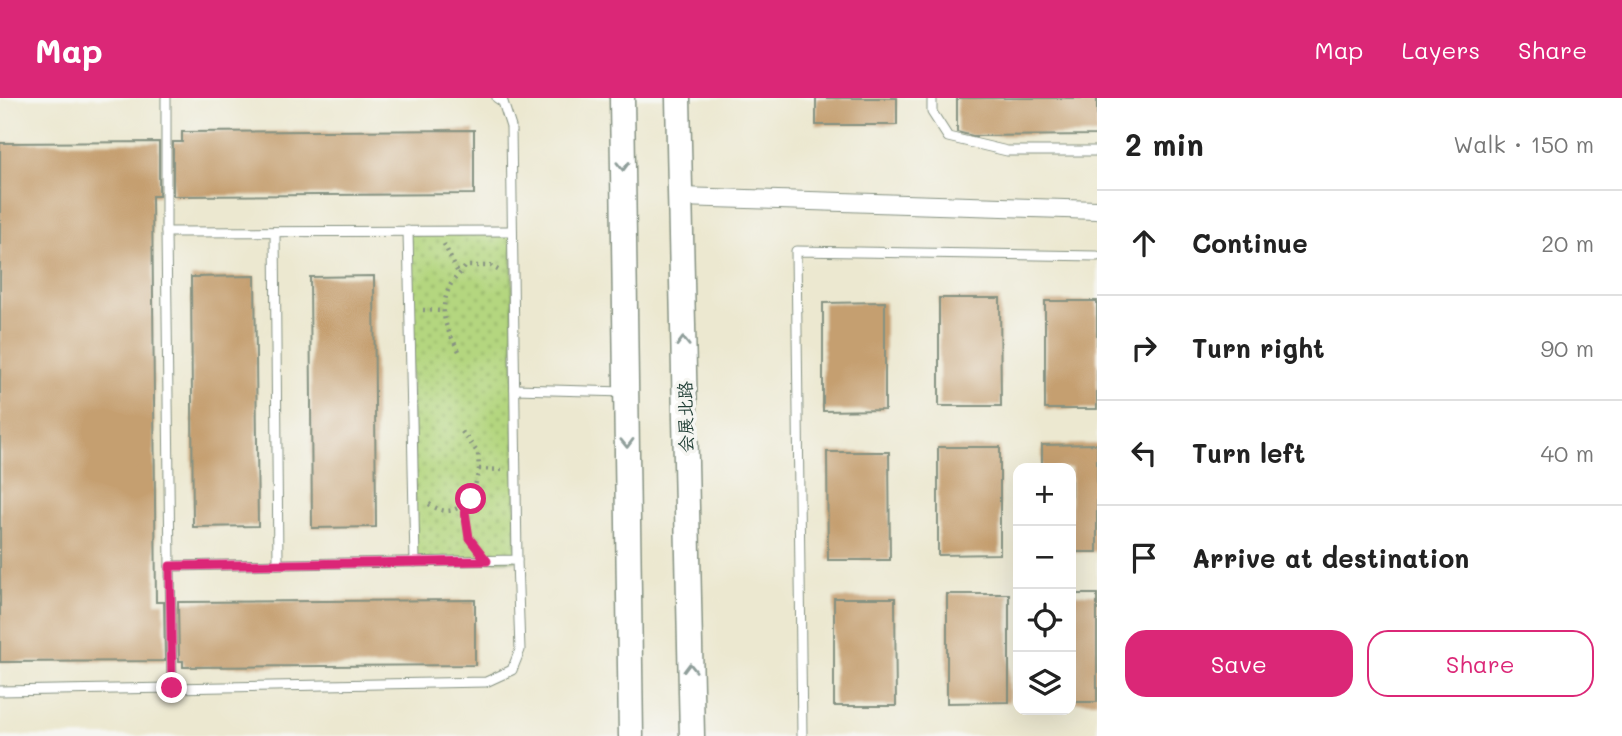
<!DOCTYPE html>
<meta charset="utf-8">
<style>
:root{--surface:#fff;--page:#f2f2f2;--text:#222;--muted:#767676;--line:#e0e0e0;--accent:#db2777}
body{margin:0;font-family:Mali,"LXGW WenKai TC",sans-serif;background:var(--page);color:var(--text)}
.controls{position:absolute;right:21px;bottom:21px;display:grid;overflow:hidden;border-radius:14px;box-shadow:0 7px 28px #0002}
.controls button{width:63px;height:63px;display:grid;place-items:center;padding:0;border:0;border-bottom:2px solid var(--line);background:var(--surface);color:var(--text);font:35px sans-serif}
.stop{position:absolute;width:21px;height:21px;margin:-16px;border:5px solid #db2777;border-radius:50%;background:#fff}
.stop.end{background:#db2777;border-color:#fff;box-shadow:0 2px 7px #0008}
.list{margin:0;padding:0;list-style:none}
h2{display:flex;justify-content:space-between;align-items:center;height:91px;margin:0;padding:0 28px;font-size:30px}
h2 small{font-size:23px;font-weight:400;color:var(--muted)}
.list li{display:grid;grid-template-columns:46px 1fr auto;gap:21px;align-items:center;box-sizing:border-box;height:105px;padding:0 28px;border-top:2px solid var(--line)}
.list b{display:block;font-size:26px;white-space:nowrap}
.list em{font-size:23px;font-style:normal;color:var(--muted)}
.actions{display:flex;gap:14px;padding:21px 28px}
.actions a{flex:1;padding:16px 0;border:2px solid var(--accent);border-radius:21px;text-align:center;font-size:24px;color:var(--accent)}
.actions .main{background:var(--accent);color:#fff}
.icon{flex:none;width:38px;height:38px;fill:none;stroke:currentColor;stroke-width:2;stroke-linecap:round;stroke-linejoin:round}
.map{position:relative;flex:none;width:1097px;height:638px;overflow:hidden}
header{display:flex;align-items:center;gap:42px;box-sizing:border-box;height:98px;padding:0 35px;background:var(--accent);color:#fff}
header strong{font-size:33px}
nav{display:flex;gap:38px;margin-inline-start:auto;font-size:24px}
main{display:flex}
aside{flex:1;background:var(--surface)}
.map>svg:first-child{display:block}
</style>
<header>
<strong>Map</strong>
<nav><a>Map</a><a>Layers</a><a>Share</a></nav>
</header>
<main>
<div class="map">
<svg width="1097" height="638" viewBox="0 0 1097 638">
<defs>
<pattern id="grass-dots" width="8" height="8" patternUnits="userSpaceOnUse" patternTransform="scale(1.75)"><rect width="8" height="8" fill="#b4d67f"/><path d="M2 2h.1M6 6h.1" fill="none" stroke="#92af69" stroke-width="1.8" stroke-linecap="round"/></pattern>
</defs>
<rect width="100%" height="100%" fill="#f6f6f2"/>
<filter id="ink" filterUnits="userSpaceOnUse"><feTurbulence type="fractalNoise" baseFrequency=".0143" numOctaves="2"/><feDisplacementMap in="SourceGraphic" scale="14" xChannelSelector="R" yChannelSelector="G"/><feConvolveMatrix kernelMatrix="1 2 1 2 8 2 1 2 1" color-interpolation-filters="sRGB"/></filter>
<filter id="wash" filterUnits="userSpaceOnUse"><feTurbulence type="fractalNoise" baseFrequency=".00686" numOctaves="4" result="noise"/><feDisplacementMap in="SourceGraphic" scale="28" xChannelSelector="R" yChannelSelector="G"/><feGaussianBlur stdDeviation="1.57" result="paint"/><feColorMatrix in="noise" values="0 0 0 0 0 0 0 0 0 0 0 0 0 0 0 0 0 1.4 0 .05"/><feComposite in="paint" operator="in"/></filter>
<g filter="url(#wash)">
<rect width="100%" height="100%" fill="#ece8d0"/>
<!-- grass -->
<path fill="url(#grass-dots)" stroke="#6a8a5a" stroke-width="2" d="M 408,133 L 512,133 L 517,462 L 415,464 Z"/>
<g id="blocks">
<!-- building -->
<g fill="#c59f70">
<rect x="816" y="0" width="81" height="27"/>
<path d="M 957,0 L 1097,0 L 1097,37 L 973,38 L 957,34 Z"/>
<path d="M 474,32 L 474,96 L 173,98 L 173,44 L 182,44 L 182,34 Z"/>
<path d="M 159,44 L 159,98 L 152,98 L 156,504 L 164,504 L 165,563 L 0,564 L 0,45 Z"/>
<path d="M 255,178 L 258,428 L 193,429 L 191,179 Z"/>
<path d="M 374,178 L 376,429 L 312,430 L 310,179 Z"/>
<path d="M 939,200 L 1000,200 L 1001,308 L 939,308 Z"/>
<rect x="1045" y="203" width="52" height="108"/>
<path d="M 885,204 L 885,312 L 823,313 L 823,205 Z"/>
<path d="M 1097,346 L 1097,454 L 1071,454 L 1071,370 L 1042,370 L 1042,347 Z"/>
<path d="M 938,349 L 1000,349 L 1000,456 L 938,457 Z"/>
<path d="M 827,354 L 889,354 L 890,462 L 828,462 Z"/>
<path d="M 947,496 L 1009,496 L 1009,604 L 947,605 Z"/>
<rect x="1071" y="496" width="26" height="108"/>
<path d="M 834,500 L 895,500 L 896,608 L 834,608 Z"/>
<path d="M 475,502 L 475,567 L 183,569 L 183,563 L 179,563 L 178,504 Z"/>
</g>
</g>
</g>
<g filter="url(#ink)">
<use href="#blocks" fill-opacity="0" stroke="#869282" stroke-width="2"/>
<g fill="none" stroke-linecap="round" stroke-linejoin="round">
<defs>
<g id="lane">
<path d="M 166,0 L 166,134 L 170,468"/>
<path d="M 932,0 L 932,14 L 948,39 L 1007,53 L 1097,53"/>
<path d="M 408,133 L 415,464"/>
<path d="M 166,134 L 512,133"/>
<path d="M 275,134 L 278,466"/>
<path d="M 515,291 L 625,294"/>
<path d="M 172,590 L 486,584 L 512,572 L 520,552 L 517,462"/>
<path d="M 0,593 L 172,590 L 170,468 L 517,462 L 511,29 L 503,4 L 497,0"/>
<path d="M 802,638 L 796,153 L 1097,158"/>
</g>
<path id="street" d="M 680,99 L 1097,112"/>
<g id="secondary">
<path d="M 622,0 L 631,638"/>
<path d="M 678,0 L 692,638"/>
</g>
</defs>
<!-- lane casing -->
<use href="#lane" stroke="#869282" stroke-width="11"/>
<!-- street casing -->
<use href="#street" stroke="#869282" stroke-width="20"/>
<!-- secondary casing -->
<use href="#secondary" stroke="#869282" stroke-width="27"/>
<!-- path -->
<g stroke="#869282" stroke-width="4.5" stroke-dasharray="2 5" stroke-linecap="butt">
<path d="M 444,146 L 459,177"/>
<path d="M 423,212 L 443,213"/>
<path d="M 459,253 C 446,230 438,216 449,190 C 452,182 461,175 466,168 L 491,168 L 500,173"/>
<path d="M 479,371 L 503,372"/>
<path d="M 429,406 C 448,418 454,413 472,401 L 479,371 L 478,355 L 460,331"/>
<path d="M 464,407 L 469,440 L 476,449"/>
</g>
<!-- lane -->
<use href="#lane" stroke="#fff" stroke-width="9"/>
<!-- street -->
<use href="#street" stroke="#fff" stroke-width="18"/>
<!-- secondary -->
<use href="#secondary" stroke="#fff" stroke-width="24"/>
</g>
<!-- one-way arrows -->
<defs><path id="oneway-chevron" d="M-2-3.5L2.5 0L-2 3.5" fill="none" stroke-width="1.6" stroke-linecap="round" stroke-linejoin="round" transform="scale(1.75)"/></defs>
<g stroke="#8f9e9a">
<use href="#oneway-chevron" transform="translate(623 68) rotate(89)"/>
<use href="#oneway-chevron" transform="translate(683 244) rotate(-91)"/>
<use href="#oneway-chevron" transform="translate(627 345) rotate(89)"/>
<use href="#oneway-chevron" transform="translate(690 570) rotate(-91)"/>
</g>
</g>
<g fill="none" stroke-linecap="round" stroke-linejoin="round" filter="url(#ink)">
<!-- route -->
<path stroke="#db2777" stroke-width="9" d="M 172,590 L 170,468 L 487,463 L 469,440 L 464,407 L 471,401"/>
</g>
<g text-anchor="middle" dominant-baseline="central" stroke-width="7" stroke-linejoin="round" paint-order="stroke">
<!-- street labels -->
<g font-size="18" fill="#1f3d34" stroke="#f6f6f2">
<text transform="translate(685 319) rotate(-91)">会展北路</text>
</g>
</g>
</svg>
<div class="controls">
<button>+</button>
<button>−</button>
<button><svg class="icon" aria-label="locate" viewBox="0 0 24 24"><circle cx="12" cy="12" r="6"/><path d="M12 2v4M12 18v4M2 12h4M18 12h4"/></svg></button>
<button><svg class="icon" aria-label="layers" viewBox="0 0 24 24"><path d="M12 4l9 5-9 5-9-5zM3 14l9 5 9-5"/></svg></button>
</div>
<div class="stop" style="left:471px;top:401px"></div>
<div class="stop end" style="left:172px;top:590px"></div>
</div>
<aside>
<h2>2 min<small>Walk · 150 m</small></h2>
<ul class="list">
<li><svg class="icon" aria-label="ahead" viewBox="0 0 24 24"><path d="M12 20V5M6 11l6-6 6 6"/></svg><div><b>Continue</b></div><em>20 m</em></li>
<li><svg class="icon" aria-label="right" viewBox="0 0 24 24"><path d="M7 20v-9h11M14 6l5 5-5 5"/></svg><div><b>Turn right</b></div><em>90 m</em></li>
<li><svg class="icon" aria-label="left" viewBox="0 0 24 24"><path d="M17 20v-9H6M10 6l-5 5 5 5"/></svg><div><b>Turn left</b></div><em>40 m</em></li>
<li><svg class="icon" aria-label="arrive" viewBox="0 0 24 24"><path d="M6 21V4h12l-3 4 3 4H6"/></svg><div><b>Arrive at destination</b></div></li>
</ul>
<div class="actions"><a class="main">Save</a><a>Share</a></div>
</aside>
</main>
